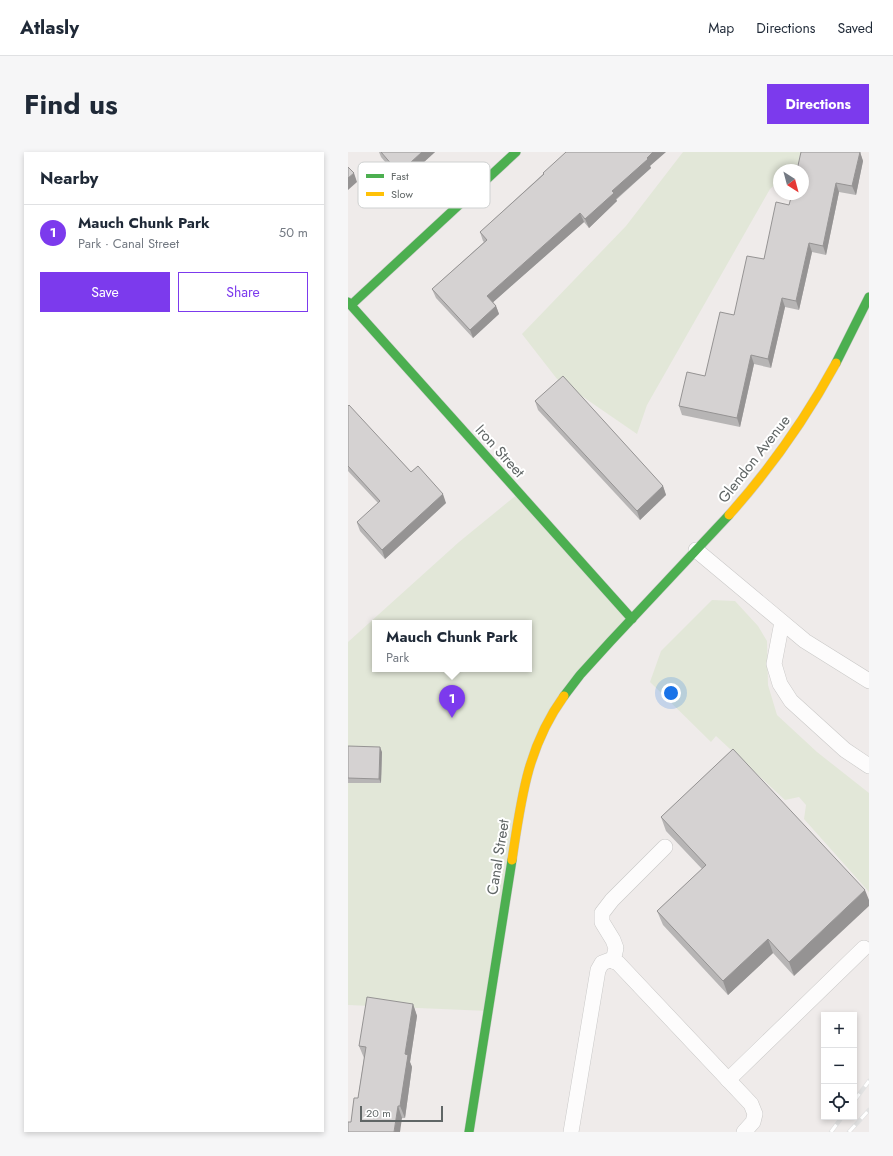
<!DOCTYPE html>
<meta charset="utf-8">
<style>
:root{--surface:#fff;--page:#f6f6f7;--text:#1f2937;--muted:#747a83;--line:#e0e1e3;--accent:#7c3aed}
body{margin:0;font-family:Jost,sans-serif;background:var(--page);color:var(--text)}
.controls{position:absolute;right:12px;bottom:12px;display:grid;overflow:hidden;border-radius:0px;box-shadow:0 2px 6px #0003}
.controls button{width:36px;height:36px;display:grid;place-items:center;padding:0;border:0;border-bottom:1px solid var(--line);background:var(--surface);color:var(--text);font:20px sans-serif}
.compass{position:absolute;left:425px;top:12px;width:36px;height:36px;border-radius:50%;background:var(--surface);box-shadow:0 2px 6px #0003;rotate:144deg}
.scale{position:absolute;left:12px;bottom:10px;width:83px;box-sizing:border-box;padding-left:4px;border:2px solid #606666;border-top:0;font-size:11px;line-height:14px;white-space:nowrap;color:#606666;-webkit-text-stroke:3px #fff;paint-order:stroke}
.you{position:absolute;left:323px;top:541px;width:14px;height:14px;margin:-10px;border:3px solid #fff;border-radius:50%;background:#1a73e8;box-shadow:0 0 0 6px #1a73e833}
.badge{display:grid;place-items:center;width:26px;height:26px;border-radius:50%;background:var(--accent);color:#fff;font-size:13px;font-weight:700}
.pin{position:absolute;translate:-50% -33px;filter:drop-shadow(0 1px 2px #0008)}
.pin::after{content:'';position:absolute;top:21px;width:14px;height:12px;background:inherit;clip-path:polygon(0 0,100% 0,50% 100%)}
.popup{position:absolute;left:24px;top:468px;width:160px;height:52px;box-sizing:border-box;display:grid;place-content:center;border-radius:0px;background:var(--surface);filter:drop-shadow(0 1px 3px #0005);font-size:13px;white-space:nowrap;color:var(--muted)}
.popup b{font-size:15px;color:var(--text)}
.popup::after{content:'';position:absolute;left:50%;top:100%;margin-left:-8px;border:8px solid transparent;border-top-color:var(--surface)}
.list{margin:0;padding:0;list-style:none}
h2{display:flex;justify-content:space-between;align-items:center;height:52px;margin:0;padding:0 16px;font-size:17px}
h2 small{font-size:13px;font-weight:400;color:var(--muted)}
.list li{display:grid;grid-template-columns:26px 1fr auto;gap:12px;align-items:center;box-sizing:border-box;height:56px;padding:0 16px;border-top:1px solid var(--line)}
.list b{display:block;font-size:15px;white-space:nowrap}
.list p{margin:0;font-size:13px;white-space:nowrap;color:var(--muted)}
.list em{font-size:13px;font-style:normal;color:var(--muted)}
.actions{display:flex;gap:8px;padding:12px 16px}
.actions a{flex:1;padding:9px 0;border:1px solid var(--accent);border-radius:0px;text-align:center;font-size:14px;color:var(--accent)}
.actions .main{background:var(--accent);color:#fff}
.icon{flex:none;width:22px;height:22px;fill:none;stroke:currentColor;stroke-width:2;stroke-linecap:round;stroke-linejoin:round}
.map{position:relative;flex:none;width:521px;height:980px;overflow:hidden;border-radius:0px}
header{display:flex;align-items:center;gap:24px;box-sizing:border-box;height:56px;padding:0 20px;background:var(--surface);border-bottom:1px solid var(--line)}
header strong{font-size:19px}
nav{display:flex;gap:22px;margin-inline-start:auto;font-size:14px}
.intro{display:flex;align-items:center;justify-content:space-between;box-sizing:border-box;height:96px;padding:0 24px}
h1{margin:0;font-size:28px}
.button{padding:10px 18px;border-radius:0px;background:var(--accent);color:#fff;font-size:14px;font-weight:700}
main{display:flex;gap:24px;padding:0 24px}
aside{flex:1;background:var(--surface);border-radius:0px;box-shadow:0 2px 6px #0003}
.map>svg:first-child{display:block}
</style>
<header>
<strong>Atlasly</strong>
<nav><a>Map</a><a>Directions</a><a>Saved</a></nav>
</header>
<div class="intro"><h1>Find us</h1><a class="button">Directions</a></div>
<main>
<aside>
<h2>Nearby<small></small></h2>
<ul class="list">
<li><span class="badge">1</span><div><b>Mauch Chunk Park</b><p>Park · Canal Street</p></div><em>50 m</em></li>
</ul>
<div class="actions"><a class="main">Save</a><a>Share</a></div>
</aside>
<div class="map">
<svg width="521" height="980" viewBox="0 0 521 980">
<rect width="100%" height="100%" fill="#efebea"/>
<!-- green -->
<g fill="#e2e7d8" fill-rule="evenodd">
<path d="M 335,0 L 464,0 L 443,18 L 431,18 L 431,29 L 422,37 L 299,253 L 289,282 L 209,227 L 174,182 L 278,74 Z"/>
<path d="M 171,341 L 284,467 L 232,523 L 183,609 L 140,859 L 0,853 L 0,490 L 111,390 ZM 27,471 L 181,471 L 181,517 L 27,517 Z"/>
<path d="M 364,448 L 387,449 L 410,474 L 419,489 L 420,533 L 429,563 L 469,600 L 521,641 L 521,740 L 456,667 L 458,653 L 451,645 L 437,648 L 368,584 L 363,590 L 302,530 L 313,499 Z"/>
</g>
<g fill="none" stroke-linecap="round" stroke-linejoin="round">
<defs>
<g id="lane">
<path d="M 348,398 L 457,489 L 521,529"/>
<path d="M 434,470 L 426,512 L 432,532 L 443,549 L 497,598 L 521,614"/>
<path d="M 265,809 L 268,796 L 265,788 L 254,770 L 254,761 L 264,748 L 317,695"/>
<path d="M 380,928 L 516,796"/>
<path d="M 223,980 L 250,818 L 254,811 L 262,808 L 270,811 L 403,952 L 407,962 L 405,970 L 396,980"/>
</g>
<g id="fast">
<path d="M 0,150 L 284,467"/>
<path d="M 3,153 L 168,0"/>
<path d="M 488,211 L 521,145"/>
<path d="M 216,544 L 232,523 L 262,490 L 381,363"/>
<path d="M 121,980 L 164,708"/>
</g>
<g id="slow">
<path d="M 381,363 C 423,316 458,266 488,211"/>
<path d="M 164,708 C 173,648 179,595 216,544"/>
</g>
</defs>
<!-- lane casing -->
<use href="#lane" stroke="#cac9c8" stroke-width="16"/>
<!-- fast casing -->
<use href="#fast" stroke="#c9c9c8" stroke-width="10"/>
<!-- slow casing -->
<use href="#slow" stroke="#c9c9c8" stroke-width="10"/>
<!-- lane -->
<use href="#lane" stroke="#fdfcfc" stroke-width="15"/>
<!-- fast -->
<use href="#fast" stroke="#4caf50" stroke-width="9"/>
<!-- slow -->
<use href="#slow" stroke="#ffc107" stroke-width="9"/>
<defs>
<g id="rail">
<path d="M 506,949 L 521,929"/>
<path d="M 483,980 L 494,965"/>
<path d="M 501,980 L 521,958"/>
</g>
</defs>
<!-- rail casing -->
<use href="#rail" stroke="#e2e2e2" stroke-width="4.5"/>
<!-- rail -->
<use href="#rail" stroke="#fff" stroke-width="3" stroke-dasharray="9" stroke-linecap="butt"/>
</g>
<!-- wall -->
<g fill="#b7b5b5">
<path d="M 31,0 L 87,0 L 54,30 L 33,5 Z"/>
<path d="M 512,0 L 515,9 L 508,43 L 491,40 L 478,103 L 464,100 L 451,158 L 437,155 L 423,216 L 406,212 L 392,275 L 334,263 L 331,254 L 357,224 L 386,163 L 416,107 L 441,53 Z"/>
<path d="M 302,14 L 303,16 L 268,48 L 269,49 L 241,76 L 236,70 L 145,150 L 148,154 L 151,162 L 125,186 L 88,146 L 84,137 L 136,90 L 135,89 L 132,80 L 195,22 L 195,21 Z"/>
<path d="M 187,249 L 315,334 L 318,343 L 292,368 L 190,258 Z"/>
<path d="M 0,254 L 63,320 L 98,351 L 37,407 L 12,379 L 9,371 L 30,351 L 0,319 Z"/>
<path d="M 0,594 L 34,600 L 33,631 L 0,631 Z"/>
<path d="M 385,597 L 446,824 L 425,801 L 380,843 L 315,773 L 309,759 L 354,717 L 318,679 L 313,665 Z"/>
<path d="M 65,852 L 69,864 L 62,910 L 64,915 L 57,966 L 3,970 L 10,946 L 16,906 L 11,894 Z"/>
</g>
<!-- shaded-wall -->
<g fill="#959393">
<path d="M 74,0 L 87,0 L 54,30 L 51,21 Z"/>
<path d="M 305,0 L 318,0 L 302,14 L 303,16 L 268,47 L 269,49 L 241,76 L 237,67 L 264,39 Z"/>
<path d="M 512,0 L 515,9 L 508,43 L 504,34 Z"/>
<path d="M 6,21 L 9,30 L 0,38 L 0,26 Z"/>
<path d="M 488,31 L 491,40 L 478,103 L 475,94 Z"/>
<path d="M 232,61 L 236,70 L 142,153 L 139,144 Z"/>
<path d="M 461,91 L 464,100 L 451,158 L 448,149 Z"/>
<path d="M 434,146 L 437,155 L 423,216 L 420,207 Z"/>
<path d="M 148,154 L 151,162 L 125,186 L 122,178 Z"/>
<path d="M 403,203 L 406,212 L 392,275 L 389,266 Z"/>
<path d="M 315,334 L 318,343 L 292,368 L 289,359 Z"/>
<path d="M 95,342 L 98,351 L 37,407 L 34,398 Z"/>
<path d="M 32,595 L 34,600 L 33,631 L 31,627 Z"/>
<path d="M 517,738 L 521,748 L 521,754 L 446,824 L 441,810 Z"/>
<path d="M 420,787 L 425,801 L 380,843 L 375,829 Z"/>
<path d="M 65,852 L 69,864 L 62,910 L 64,915 L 57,966 L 52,954 L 57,902 Z"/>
<path d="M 50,954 L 54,966 L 52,980 L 46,980 Z"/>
</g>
<!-- building -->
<g fill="#d5d2d2" stroke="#959393">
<path d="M 33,0 L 74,0 L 51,21 Z"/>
<path d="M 218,0 L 305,0 L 299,6 L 300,7 L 264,39 L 266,41 L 237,67 L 232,61 L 139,144 L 148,154 L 122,178 L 84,137 L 139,88 L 132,80 L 196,22 L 195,21 Z"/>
<path d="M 453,0 L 512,0 L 504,34 L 488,31 L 475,94 L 461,91 L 448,149 L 434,146 L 420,207 L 403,203 L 389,266 L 331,254 L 339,220 L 357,224 L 372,160 L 386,163 L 399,104 L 416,107 L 428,50 L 441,53 L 444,42 L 455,42 L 455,18 L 449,18 Z"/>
<path d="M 0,15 L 6,21 L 0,26 Z"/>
<path d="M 215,224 L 315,334 L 289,359 L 187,249 Z"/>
<path d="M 1,253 L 63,320 L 70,314 L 95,342 L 34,398 L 9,370 L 32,349 L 0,314 L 0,254 Z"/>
<path d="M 0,594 L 32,595 L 31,627 L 0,626 Z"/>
<path d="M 385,597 L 517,738 L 441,810 L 420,787 L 375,829 L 309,759 L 358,713 L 313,665 Z"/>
<path d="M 19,845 L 65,852 L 57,902 L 60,903 L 52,954 L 50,954 L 46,980 L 0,980 L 0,970 L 3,970 L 6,946 L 10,946 L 18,895 L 11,894 Z"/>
</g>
<g text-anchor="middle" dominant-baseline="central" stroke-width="4" stroke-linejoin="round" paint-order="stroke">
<!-- street labels -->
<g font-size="15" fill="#606666" stroke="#fff">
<text transform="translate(152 299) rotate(48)">Iron Street</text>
<text transform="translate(406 307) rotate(-52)">Glendon Avenue</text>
<text transform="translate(150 705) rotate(-81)">Canal Street</text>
</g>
</g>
<!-- legend -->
<rect x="10" y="10" width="132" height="46" rx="6" fill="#fff" stroke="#cfd1d1" stroke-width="1"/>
<rect x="18" y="22" width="18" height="4" fill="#4caf50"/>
<rect x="18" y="40" width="18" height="4" fill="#ffc107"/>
<g font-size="11" fill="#606666">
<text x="43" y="28">Fast</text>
<text x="43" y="46">Slow</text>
</g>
</svg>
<div class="controls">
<button>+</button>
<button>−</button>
<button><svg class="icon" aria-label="locate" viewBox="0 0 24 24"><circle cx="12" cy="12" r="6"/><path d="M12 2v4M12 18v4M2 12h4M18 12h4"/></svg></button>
</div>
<svg class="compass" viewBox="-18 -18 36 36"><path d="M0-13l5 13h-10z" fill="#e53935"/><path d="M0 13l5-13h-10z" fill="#747a83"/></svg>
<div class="scale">20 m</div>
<div class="you"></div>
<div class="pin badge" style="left:104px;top:566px">1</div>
<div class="popup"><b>Mauch Chunk Park</b>Park</div>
</div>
</main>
